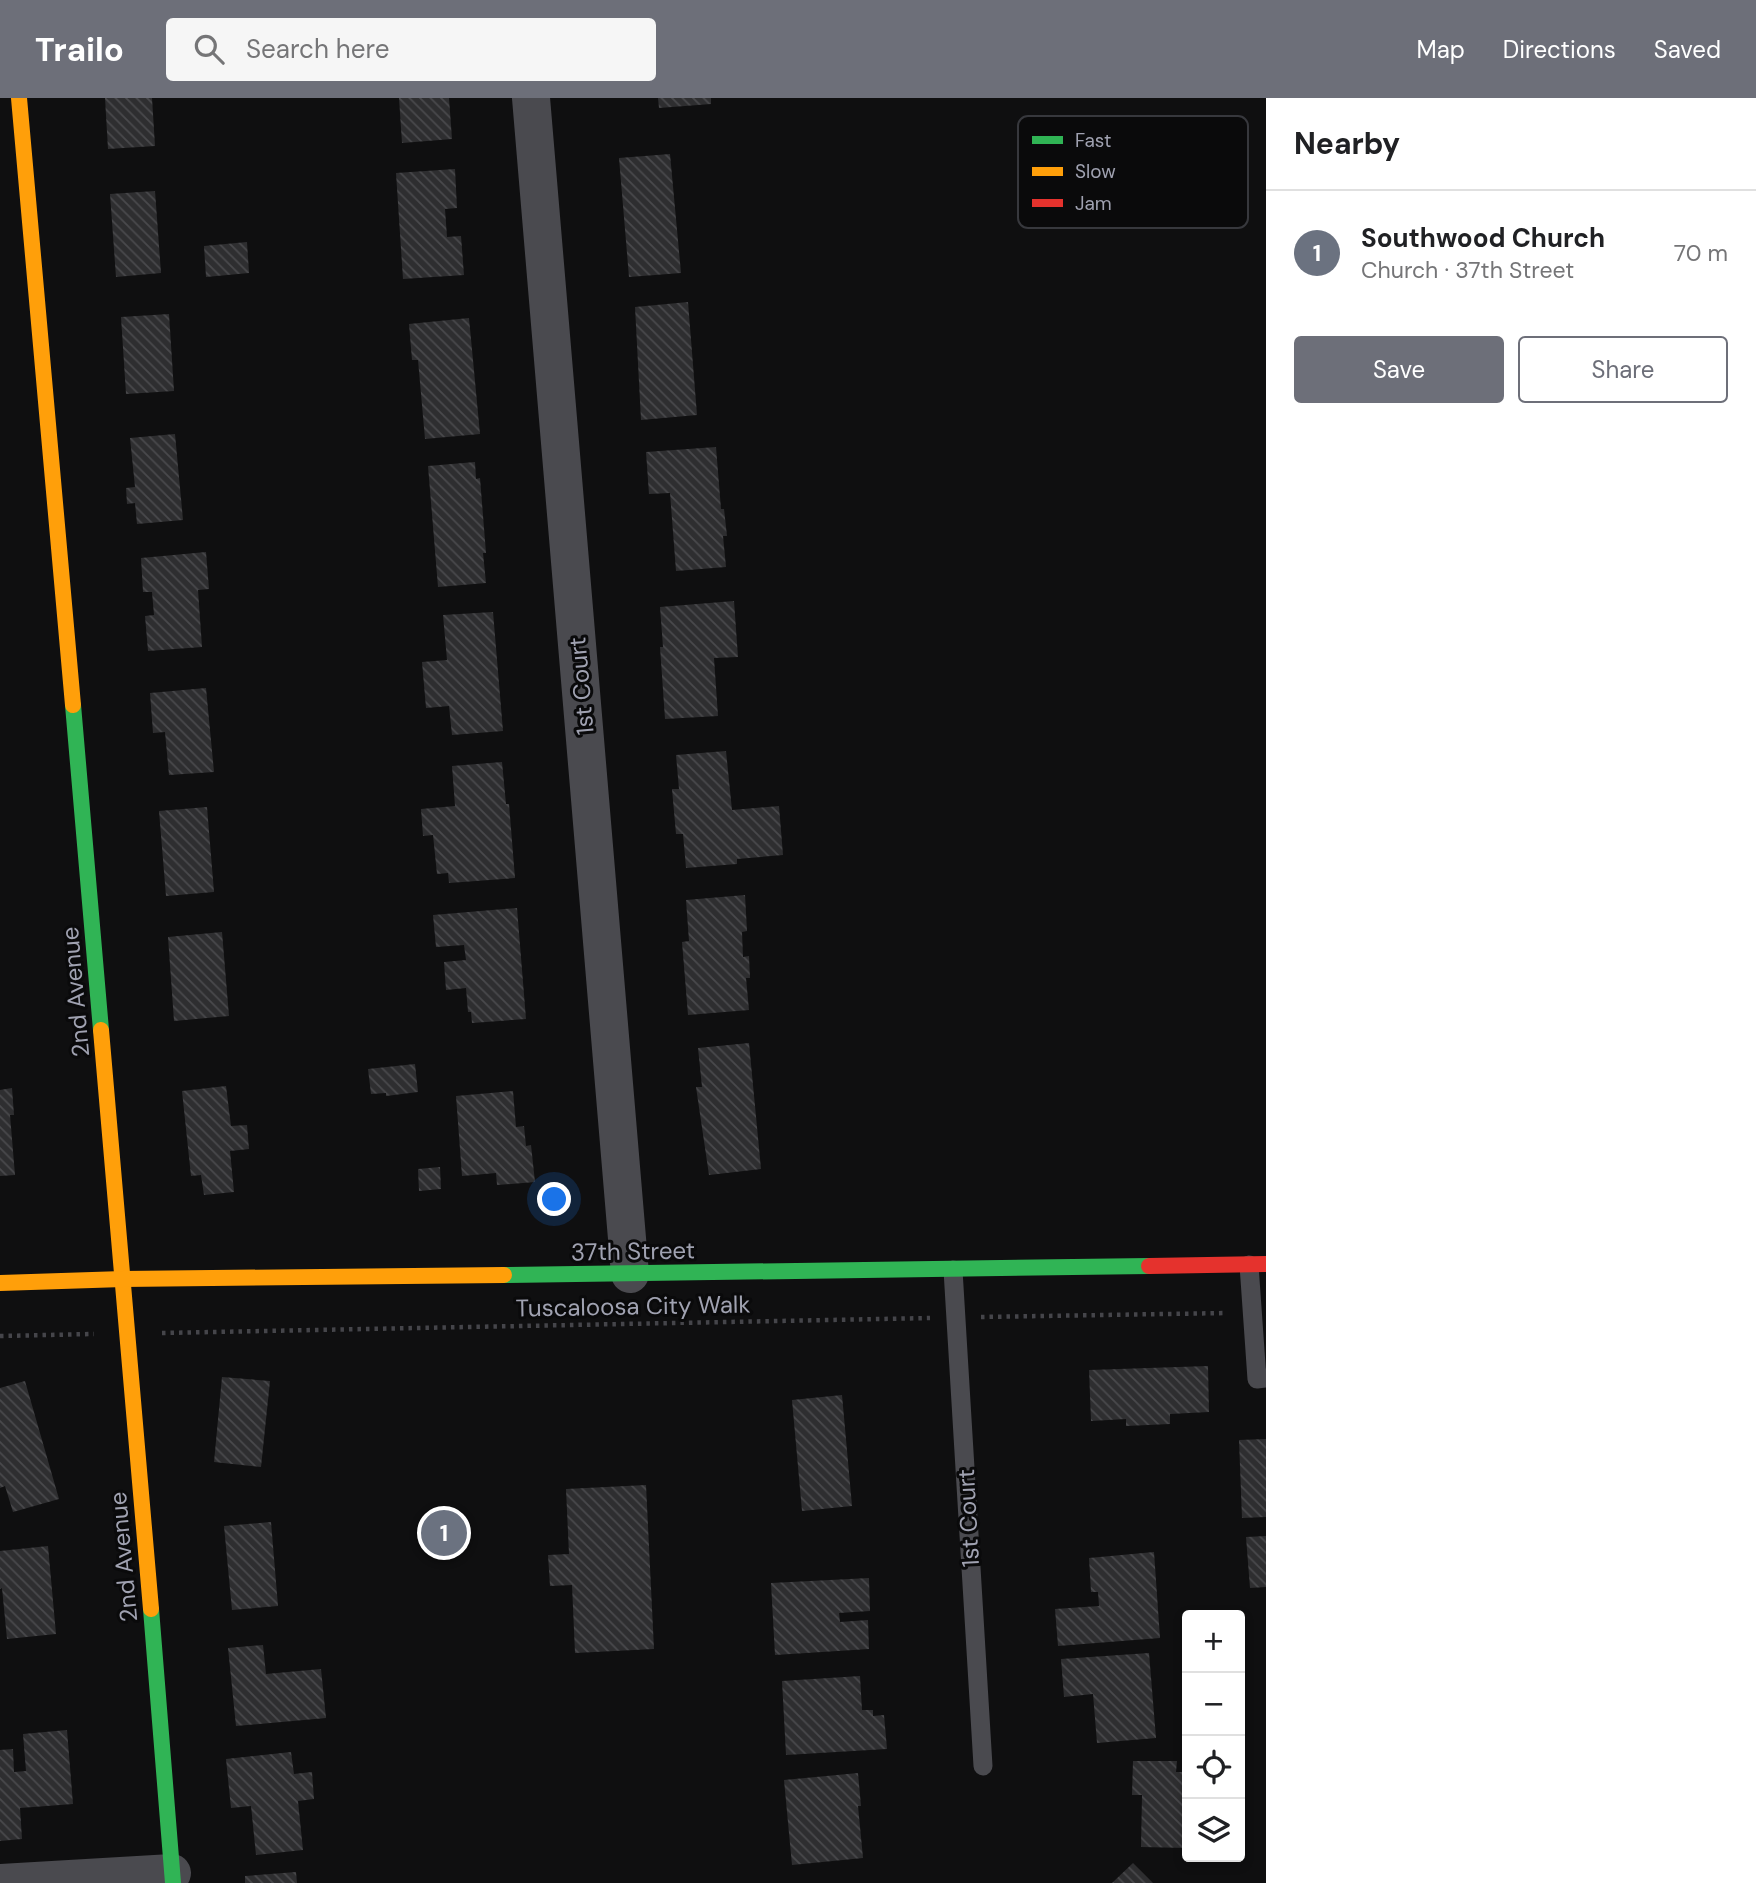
<!DOCTYPE html>
<meta charset="utf-8">
<style>
:root{--surface:#fff;--page:#f6f6f6;--text:#202124;--muted:#757577;--line:#e0e0e0;--accent:#6d6f79}
body{margin:0;font-family:"DM Sans",sans-serif;background:var(--page);color:var(--text)}
.controls{position:absolute;right:21px;bottom:21px;display:grid;overflow:hidden;border-radius:7px;box-shadow:0 4px 10px #0003}
.controls button{width:63px;height:63px;display:grid;place-items:center;padding:0;border:0;border-bottom:2px solid var(--line);background:var(--surface);color:var(--text);font:35px sans-serif}
.you{position:absolute;left:555px;top:1102px;width:24px;height:24px;margin:-18px;border:5px solid #fff;border-radius:50%;background:#1a73e8;box-shadow:0 0 0 10px #1a73e833}
.badge{display:grid;place-items:center;width:46px;height:46px;border-radius:50%;background:var(--accent);color:#fff;font-size:23px;font-weight:700}
.pin{position:absolute;translate:-50% -50%;border:4px solid #fff;box-shadow:0 2px 7px #0006}
.list{margin:0;padding:0;list-style:none}
h2{display:flex;justify-content:space-between;align-items:center;height:91px;margin:0;padding:0 28px;font-size:30px}
h2 small{font-size:23px;font-weight:400;color:var(--muted)}
.list li{display:grid;grid-template-columns:46px 1fr auto;gap:21px;align-items:center;box-sizing:border-box;height:126px;padding:0 28px;border-top:2px solid var(--line)}
.list b{display:block;font-size:26px;white-space:nowrap}
.list p{margin:0;font-size:23px;white-space:nowrap;color:var(--muted)}
.list em{font-size:23px;font-style:normal;color:var(--muted)}
.actions{display:flex;gap:14px;padding:21px 28px}
.actions a{flex:1;padding:16px 0;border:2px solid var(--accent);border-radius:7px;text-align:center;font-size:24px;color:var(--accent)}
.actions .main{background:var(--accent);color:#fff}
.icon{flex:none;width:38px;height:38px;fill:none;stroke:currentColor;stroke-width:2;stroke-linecap:round;stroke-linejoin:round}
.map{position:relative;flex:none;width:1266px;height:1785px;overflow:hidden}
header{display:flex;align-items:center;gap:42px;box-sizing:border-box;height:98px;padding:0 35px;background:var(--accent);color:#fff}
header strong{font-size:33px}
nav{display:flex;gap:38px;margin-inline-start:auto;font-size:24px}
.search{width:490px;height:63px;background:var(--page);display:flex;align-items:center;gap:18px;box-sizing:border-box;padding:0 24px;border-radius:7px;color:var(--muted);font-size:26px}
main{display:flex}
aside{flex:1;background:var(--surface)}
.map>svg:first-child{display:block}
</style>
<header>
<strong>Trailo</strong>
<div class="search"><svg class="icon" aria-label="search" viewBox="0 0 24 24"><circle cx="10" cy="10" r="6"/><path d="M15 15l6 6"/></svg>Search here</div>
<nav><a>Map</a><a>Directions</a><a>Saved</a></nav>
</header>
<main>
<div class="map">
<svg width="1266" height="1785" viewBox="0 0 1266 1785">
<defs>
<pattern id="building-back-hatch" width="6" height="6" patternUnits="userSpaceOnUse" patternTransform="scale(1.75)"><rect width="6" height="6" fill="#2e2e30"/><path d="M-1 5l2 2M0 0l6 6M5-1l2 2" fill="none" stroke="#49494c"/></pattern>
</defs>
<rect width="100%" height="100%" fill="#0f0f10"/>
<!-- building -->
<g fill="url(#building-back-hatch)">
<path d="M 105,0 L 152,0 L 155,48 L 108,51 Z"/>
<path d="M 399,0 L 449,0 L 452,41 L 402,45 Z"/>
<path d="M 658,0 L 711,0 L 711,6 L 659,10 Z"/>
<path d="M 670,56 L 681,175 L 629,179 L 619,60 Z"/>
<path d="M 455,71 L 457,110 L 445,111 L 447,139 L 461,138 L 464,177 L 403,181 L 396,75 Z"/>
<path d="M 155,93 L 161,175 L 116,179 L 110,96 Z"/>
<path d="M 247,144 L 249,175 L 206,179 L 204,148 Z"/>
<path d="M 688,204 L 697,317 L 641,322 L 635,209 Z"/>
<path d="M 169,216 L 174,293 L 126,296 L 121,219 Z"/>
<path d="M 469,220 L 480,336 L 425,341 L 418,262 L 412,262 L 409,226 Z"/>
<path d="M 175,336 L 183,422 L 137,426 L 135,405 L 127,406 L 126,390 L 135,389 L 130,340 Z"/>
<path d="M 716,349 L 721,411 L 724,411 L 727,438 L 723,438 L 726,469 L 676,473 L 670,395 L 649,396 L 646,354 Z"/>
<path d="M 475,364 L 476,381 L 480,380 L 486,455 L 483,455 L 486,485 L 438,489 L 428,368 Z"/>
<path d="M 206,454 L 209,491 L 198,492 L 202,549 L 148,553 L 145,518 L 154,517 L 152,494 L 143,494 L 141,460 Z"/>
<path d="M 734,503 L 738,559 L 714,560 L 718,618 L 665,621 L 660,549 L 663,549 L 660,509 Z"/>
<path d="M 493,514 L 503,633 L 452,637 L 449,608 L 426,610 L 422,564 L 447,562 L 443,517 Z"/>
<path d="M 206,590 L 214,674 L 169,677 L 165,634 L 153,635 L 150,595 Z"/>
<path d="M 726,653 L 732,712 L 779,708 L 783,757 L 737,761 L 737,766 L 686,770 L 683,736 L 676,736 L 672,691 L 679,691 L 676,657 Z"/>
<path d="M 502,664 L 506,706 L 509,706 L 515,780 L 449,785 L 448,775 L 437,776 L 433,737 L 423,738 L 421,711 L 455,708 L 452,668 Z"/>
<path d="M 207,709 L 214,794 L 166,798 L 159,713 Z"/>
<path d="M 745,797 L 747,833 L 742,834 L 743,859 L 749,858 L 750,880 L 746,880 L 749,912 L 688,917 L 682,844 L 689,843 L 686,802 Z"/>
<path d="M 517,810 L 526,921 L 472,925 L 471,914 L 468,914 L 466,890 L 446,892 L 444,864 L 466,862 L 464,847 L 436,849 L 433,817 Z"/>
<path d="M 222,834 L 229,918 L 174,923 L 168,839 Z"/>
<path d="M 749,945 L 761,1071 L 709,1077 L 696,989 L 702,989 L 698,950 Z"/>
<path d="M 415,966 L 418,994 L 386,998 L 386,995 L 371,996 L 368,971 Z"/>
<path d="M 226,988 L 231,1028 L 247,1027 L 249,1051 L 230,1053 L 234,1094 L 204,1097 L 201,1077 L 191,1078 L 182,993 Z"/>
<path d="M 12,990 L 14,1017 L 10,1017 L 15,1077 L 0,1078 L 0,992 Z"/>
<path d="M 513,993 L 516,1029 L 524,1028 L 526,1048 L 531,1047 L 535,1084 L 497,1087 L 496,1075 L 462,1078 L 456,998 Z"/>
<path d="M 440,1069 L 441,1091 L 419,1093 L 418,1071 Z"/>
<path d="M 1208,1268 L 1209,1314 L 1170,1316 L 1170,1326 L 1126,1328 L 1126,1321 L 1091,1323 L 1089,1272 Z"/>
<path d="M 222,1279 L 270,1283 L 261,1369 L 214,1364 Z"/>
<path d="M 25,1283 L 59,1401 L 13,1414 L 5,1388 L 0,1390 L 0,1290 Z"/>
<path d="M 842,1297 L 852,1408 L 802,1413 L 792,1302 Z"/>
<path d="M 1266,1341 L 1266,1419 L 1242,1420 L 1239,1342 Z"/>
<path d="M 646,1387 L 654,1551 L 575,1555 L 572,1487 L 550,1488 L 548,1457 L 569,1456 L 566,1391 Z"/>
<path d="M 271,1424 L 278,1508 L 232,1512 L 224,1428 Z"/>
<path d="M 1266,1438 L 1266,1489 L 1250,1490 L 1246,1439 Z"/>
<path d="M 48,1448 L 56,1536 L 7,1541 L 2,1490 L 0,1491 L 0,1453 Z"/>
<path d="M 1154,1454 L 1160,1540 L 1058,1548 L 1055,1511 L 1099,1508 L 1098,1494 L 1091,1494 L 1089,1460 Z"/>
<path d="M 869,1480 L 870,1513 L 839,1515 L 840,1524 L 868,1522 L 869,1551 L 775,1557 L 771,1485 Z"/>
<path d="M 263,1547 L 266,1576 L 321,1571 L 326,1620 L 236,1628 L 228,1550 Z"/>
<path d="M 1149,1555 L 1156,1640 L 1097,1645 L 1093,1596 L 1064,1599 L 1061,1561 Z"/>
<path d="M 860,1578 L 862,1612 L 873,1612 L 873,1618 L 884,1617 L 887,1651 L 786,1657 L 782,1583 Z"/>
<path d="M 67,1632 L 73,1706 L 20,1710 L 22,1741 L 0,1743 L 0,1652 L 13,1651 L 14,1674 L 26,1673 L 23,1636 Z"/>
<path d="M 291,1654 L 294,1676 L 312,1674 L 314,1701 L 298,1703 L 303,1752 L 256,1757 L 251,1708 L 231,1710 L 226,1661 Z"/>
<path d="M 1133,1663 L 1177,1663 L 1176,1674 L 1187,1674 L 1187,1750 L 1141,1749 L 1142,1697 L 1132,1697 Z"/>
<path d="M 858,1675 L 861,1708 L 858,1708 L 863,1760 L 792,1767 L 784,1682 Z"/>
<path d="M 1133,1765 L 1153,1785 L 1112,1785 Z"/>
<path d="M 296,1774 L 297,1785 L 245,1785 L 245,1778 Z"/>
</g>
<g fill="none" stroke-linecap="round" stroke-linejoin="round">
<!-- path -->
<g stroke="#45454a" stroke-width="4.5" stroke-dasharray="3.5 5" stroke-linecap="butt">
<path d="M 981,1219 L 1227,1215"/>
<path d="M 162,1235 L 930,1220"/>
<path d="M 0,1238 L 94,1236"/>
</g>
<!-- lane -->
<g stroke="#4a4a4f" stroke-width="19">
<path d="M 1249,1167 L 1257,1281 L 1266,1280"/>
<path d="M 953,1172 L 983,1668"/>
</g>
<!-- street -->
<g stroke="#4a4a4f" stroke-width="38">
<path d="M 531,0 L 630,1176"/>
<path d="M 0,1785 L 172,1775"/>
</g>
<!-- fast -->
<g stroke="#30b455" stroke-width="16">
<path d="M 73,607 L 101,932"/>
<path d="M 504,1177 L 1149,1168"/>
<path d="M 151,1511 L 173,1785"/>
</g>
<!-- slow -->
<g stroke="#ff9f0a" stroke-width="16">
<path d="M 19,0 L 73,607"/>
<path d="M 101,932 L 151,1511"/>
<path d="M 0,1185 L 123,1181 L 504,1177"/>
</g>
<!-- jam -->
<path stroke="#e5322d" stroke-width="16" d="M 1149,1168 L 1266,1166"/>
</g>
<g text-anchor="middle" dominant-baseline="central" stroke-width="6" stroke-linejoin="round" paint-order="stroke">
<!-- street labels -->
<g font-size="24" fill="#a0a2b1" stroke="#0a0a0b">
<text transform="translate(581 588) rotate(-95)">1st Court</text>
<text transform="translate(75 894) rotate(-95)">2nd Avenue</text>
<text transform="translate(633 1153) rotate(-1)">37th Street</text>
<text transform="translate(633 1208) rotate(-1)">Tuscaloosa City Walk</text>
<text transform="translate(968 1420) rotate(-93)">1st Court</text>
<text transform="translate(123 1459) rotate(-95)">2nd Avenue</text>
</g>
</g>
<!-- legend -->
<rect x="1018" y="18" width="230" height="112" rx="10" fill="#0a0a0b" stroke="#37383d" stroke-width="2"/>
<rect x="1032" y="38" width="31" height="8" fill="#30b455"/>
<rect x="1032" y="69" width="31" height="9" fill="#ff9f0a"/>
<rect x="1032" y="101" width="31" height="8" fill="#e5322d"/>
<g font-size="19" fill="#a0a2b1">
<text x="1075" y="49">Fast</text>
<text x="1075" y="80">Slow</text>
<text x="1075" y="112">Jam</text>
</g>
</svg>
<div class="controls">
<button>+</button>
<button>−</button>
<button><svg class="icon" aria-label="locate" viewBox="0 0 24 24"><circle cx="12" cy="12" r="6"/><path d="M12 2v4M12 18v4M2 12h4M18 12h4"/></svg></button>
<button><svg class="icon" aria-label="layers" viewBox="0 0 24 24"><path d="M12 4l9 5-9 5-9-5zM3 14l9 5 9-5"/></svg></button>
</div>
<div class="you"></div>
<div class="pin badge" style="left:444px;top:1435px;background:#6b7280">1</div>
</div>
<aside>
<h2>Nearby<small></small></h2>
<ul class="list">
<li><span class="badge" style="background:#6b7280">1</span><div><b>Southwood Church</b><p>Church · 37th Street</p></div><em>70 m</em></li>
</ul>
<div class="actions"><a class="main">Save</a><a>Share</a></div>
</aside>
</main>
